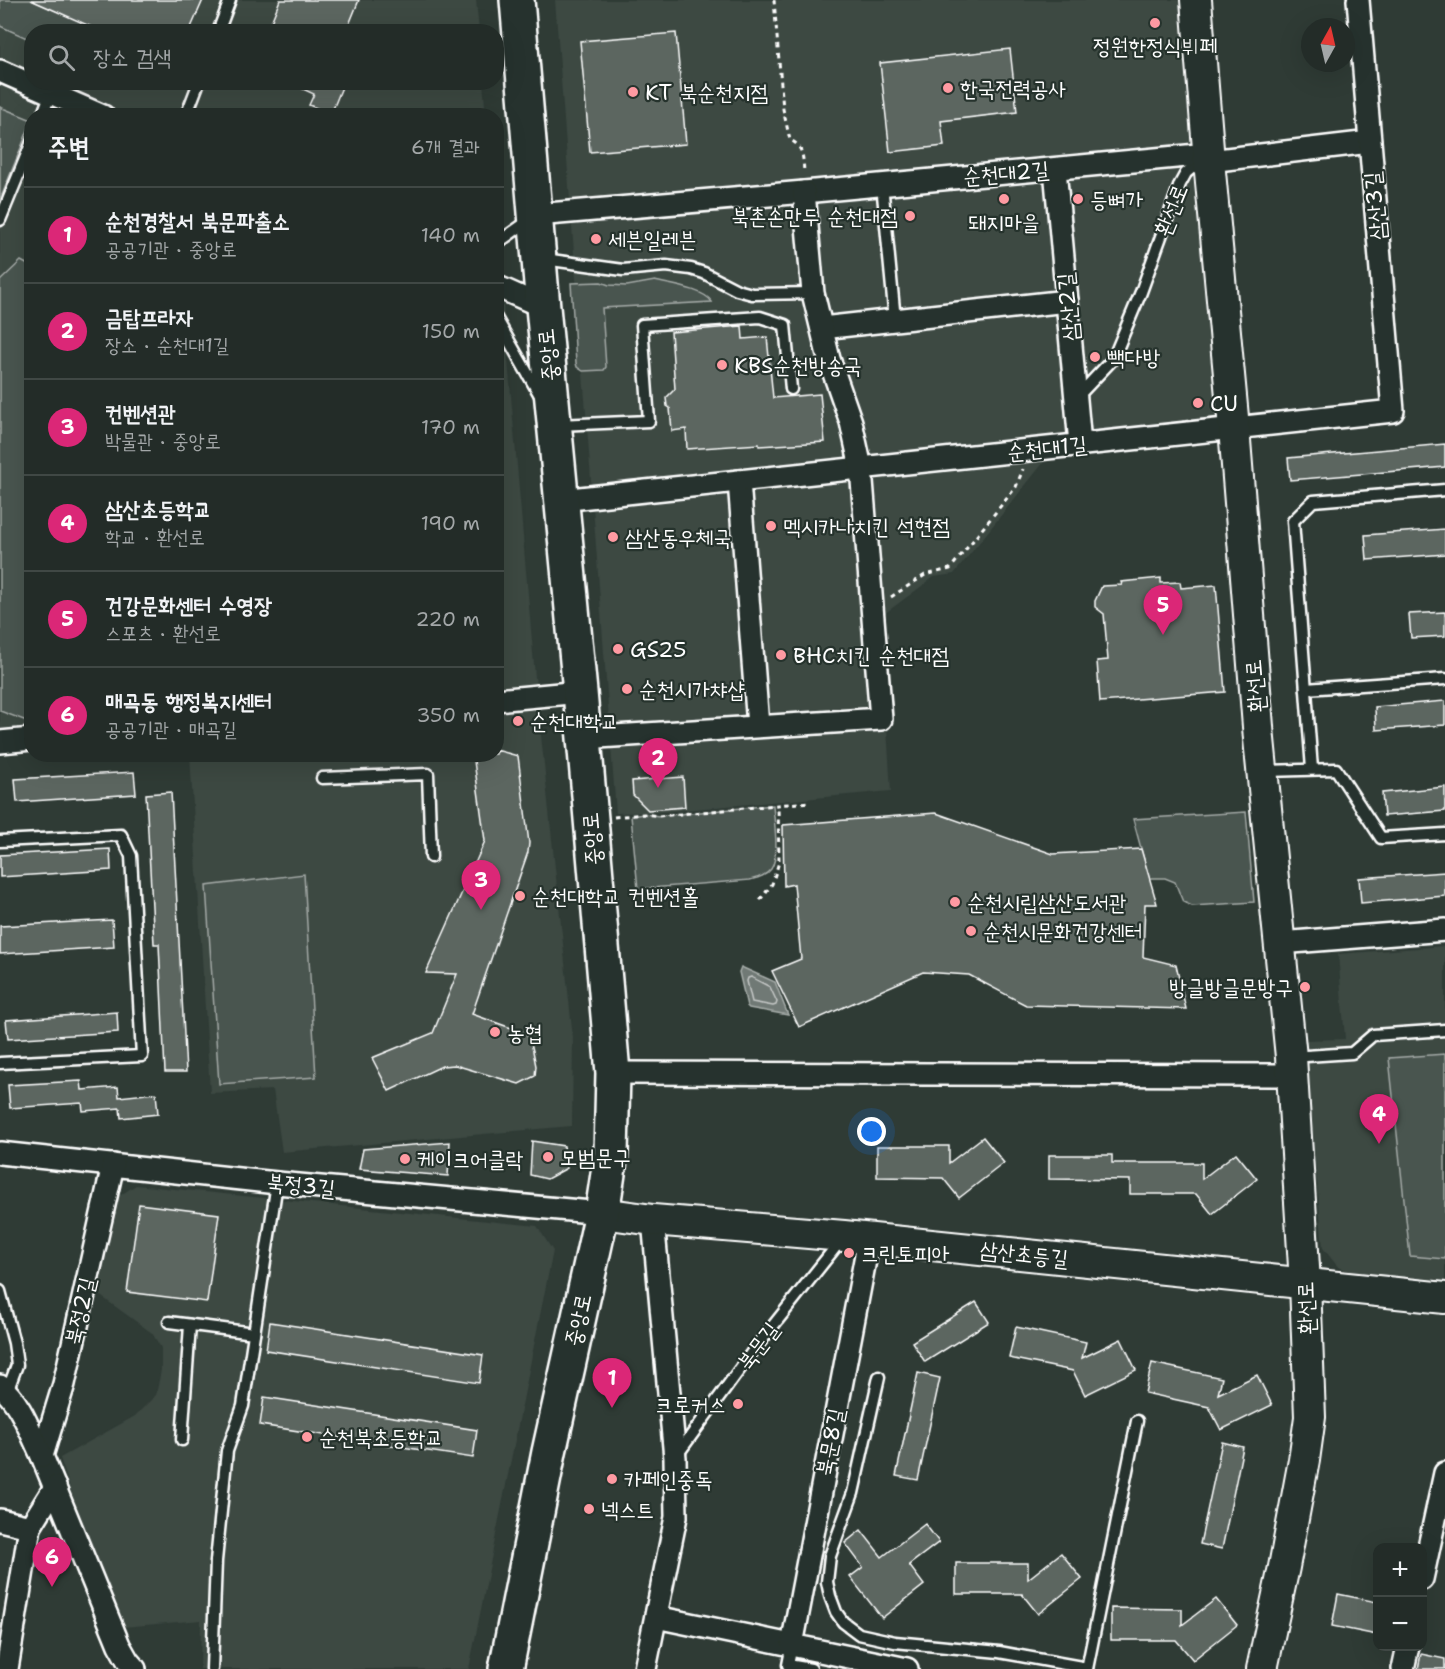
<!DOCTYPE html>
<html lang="ko">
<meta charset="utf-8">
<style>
:root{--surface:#232c28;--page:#2b3430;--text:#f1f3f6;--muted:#a3a7a8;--line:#404845;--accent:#db2777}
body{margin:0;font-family:"Shantell Sans","Poor Story",sans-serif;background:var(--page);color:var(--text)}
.controls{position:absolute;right:18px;bottom:18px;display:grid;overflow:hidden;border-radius:12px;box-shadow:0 6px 24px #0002}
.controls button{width:54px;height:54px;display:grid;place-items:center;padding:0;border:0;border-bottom:2px solid var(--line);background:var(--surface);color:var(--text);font:30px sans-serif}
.compass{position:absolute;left:1301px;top:18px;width:54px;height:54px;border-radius:50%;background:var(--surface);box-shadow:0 6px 24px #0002;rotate:8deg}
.you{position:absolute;left:872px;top:1132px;width:21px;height:21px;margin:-15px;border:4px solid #fff;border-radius:50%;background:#1a73e8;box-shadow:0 0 0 9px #1a73e833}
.badge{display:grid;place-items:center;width:39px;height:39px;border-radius:50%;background:var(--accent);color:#fff;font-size:20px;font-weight:700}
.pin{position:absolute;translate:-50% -50px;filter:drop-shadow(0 2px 3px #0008)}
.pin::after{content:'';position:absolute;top:32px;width:21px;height:18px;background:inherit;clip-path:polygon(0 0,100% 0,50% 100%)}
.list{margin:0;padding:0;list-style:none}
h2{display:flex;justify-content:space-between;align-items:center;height:78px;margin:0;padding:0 24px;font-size:26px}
h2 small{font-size:20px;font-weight:400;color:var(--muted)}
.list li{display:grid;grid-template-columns:39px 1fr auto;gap:18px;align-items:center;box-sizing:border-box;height:96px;padding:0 24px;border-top:2px solid var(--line)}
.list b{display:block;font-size:22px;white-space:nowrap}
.list p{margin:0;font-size:20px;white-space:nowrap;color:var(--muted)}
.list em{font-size:20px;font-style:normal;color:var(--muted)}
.icon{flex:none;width:33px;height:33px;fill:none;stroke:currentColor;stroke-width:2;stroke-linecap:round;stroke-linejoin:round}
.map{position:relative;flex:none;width:1445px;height:1669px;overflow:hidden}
.search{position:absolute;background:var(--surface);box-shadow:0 6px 24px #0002;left:24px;top:24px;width:480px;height:66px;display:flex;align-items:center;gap:15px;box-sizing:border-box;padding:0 21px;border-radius:24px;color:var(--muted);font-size:22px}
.panel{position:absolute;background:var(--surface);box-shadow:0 6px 24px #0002;left:24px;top:108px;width:480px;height:654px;border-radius:24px}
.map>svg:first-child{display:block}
</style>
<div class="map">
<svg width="1445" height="1669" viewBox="0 0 1445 1669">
<rect width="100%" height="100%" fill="#2f3b35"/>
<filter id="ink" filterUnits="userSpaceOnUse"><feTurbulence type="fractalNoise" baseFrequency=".0167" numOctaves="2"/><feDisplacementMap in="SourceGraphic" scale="12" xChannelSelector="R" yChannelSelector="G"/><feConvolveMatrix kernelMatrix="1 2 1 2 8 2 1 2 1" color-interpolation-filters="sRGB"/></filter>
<g filter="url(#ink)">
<!-- built -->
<g fill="#3c4842">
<path d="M 0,0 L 476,0 L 479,31 L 32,32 L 32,82 L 483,83 L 486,115 L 32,116 L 31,737 L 0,740 Z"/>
<path d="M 555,0 L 1182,0 L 1217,432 L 1094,443 L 1094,454 L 1048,457 L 954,574 L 934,577 L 880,617 L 891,791 L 662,812 L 616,813 Z"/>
<path d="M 497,232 L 536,688 L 573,1038 L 572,1126 L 282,1152 L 273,1090 L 210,1093 L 190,755 L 496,754 Z"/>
<path d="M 1445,946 L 1445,1284 L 1358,1275 L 1338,1267 L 1323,1248 L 1304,1040 L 1345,1039 L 1338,954 Z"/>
<path d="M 136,1185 L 537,1226 L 553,1251 L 469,1669 L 200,1669 L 201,1620 L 123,1627 L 88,1543 L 60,1458 L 135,1416 L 156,1395 L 161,1370 L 161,1348 L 152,1333 L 95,1292 L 116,1198 Z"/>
</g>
<!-- green -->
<g fill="#4a544f" stroke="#a4aaa7" stroke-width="1.5">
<path d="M 0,0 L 31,0 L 82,22 L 78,31 L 32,32 L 31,40 L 0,26 Z"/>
<path d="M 0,107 L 32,120 L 0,200 Z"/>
<path d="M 21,261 L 32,267 L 31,720 L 24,720 L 0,711 L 0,281 Z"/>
<path d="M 655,281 C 671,285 704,289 712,302 L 602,308 L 606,367 L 604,370 L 583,371 L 577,367 L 576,363 L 571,283 L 601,282 L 609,285 L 627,286 Z"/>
<path d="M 773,805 C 774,821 780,856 771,869 C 766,876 757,878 750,880 L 638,889 L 631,816 L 644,814 L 659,816 Z"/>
<path d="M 1246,812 L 1254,902 L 1192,906 L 1183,902 L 1175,882 L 1165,878 L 1149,878 L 1133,819 Z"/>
<path d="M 304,874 L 316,1077 L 219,1084 L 206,886 Z"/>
<path d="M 1445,1054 L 1445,1259 L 1410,1256 L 1389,1058 Z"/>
</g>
<!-- water -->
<path fill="#707975" stroke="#a9afac" stroke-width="1.5" d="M 741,967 L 775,982 L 788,1015 L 749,1008 L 747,1006 L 739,972 Z"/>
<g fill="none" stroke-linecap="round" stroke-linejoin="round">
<!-- shore -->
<path stroke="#c6c9c8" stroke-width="1.5" d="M 748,978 L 751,977 L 770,987 L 777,1002 L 776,1005 L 773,1006 L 752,1002 L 747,981 Z"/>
</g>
<!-- building -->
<g fill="#5b6661" stroke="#fff" stroke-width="1.5">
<path d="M 31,0 L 203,0 L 189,32 L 103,32 Z"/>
<path d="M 280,0 L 359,0 L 346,32 L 267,32 Z"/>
<path d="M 676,33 L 686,144 L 590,152 L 580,41 Z"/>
<path d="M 1010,49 L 1017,112 L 941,121 L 944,146 L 890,152 L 880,63 Z"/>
<path d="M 288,82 L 344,82 L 331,114 L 309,105 L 314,94 Z"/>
<path d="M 742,326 L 743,339 L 767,337 L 773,398 L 820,394 L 825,442 L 759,446 L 759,444 L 687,449 L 686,429 L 672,431 L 670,408 L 667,406 L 666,398 L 675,389 L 671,332 Z"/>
<path d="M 1445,444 L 1445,467 L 1290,480 L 1288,458 Z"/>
<path d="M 1445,529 L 1445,554 L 1367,560 L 1365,535 Z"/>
<path d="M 1161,578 L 1161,583 L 1180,582 L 1181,588 L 1216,585 L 1225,692 L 1100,702 L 1097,661 L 1108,660 L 1104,614 L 1095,607 L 1095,601 L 1102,586 L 1122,585 L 1121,582 Z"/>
<path d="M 1445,612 L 1445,636 L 1411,638 L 1409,614 Z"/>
<path d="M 1445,701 L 1445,725 L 1376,730 L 1375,707 Z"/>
<path d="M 496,750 L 518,756 L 529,843 L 528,852 L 472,1014 L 525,1033 L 530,1039 L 533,1051 L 536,1066 L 535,1076 L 519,1084 L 455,1065 L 442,1066 L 389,1091 L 372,1058 L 433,1033 L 457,974 L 426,973 L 485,841 L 473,754 L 496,754 Z"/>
<path d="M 134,772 L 136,794 L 17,802 L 15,779 Z"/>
<path d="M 683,777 L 685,807 L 648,810 L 633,795 L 632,781 Z"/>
<path d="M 1445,787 L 1445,811 L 1384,816 L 1382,793 Z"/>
<path d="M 171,792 L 186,1072 L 165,1072 L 159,944 L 154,944 L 146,794 Z"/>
<path d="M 936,813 L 1053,854 L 1141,849 L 1157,904 L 1145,904 L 1143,957 L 1176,965 L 1186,1009 L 1026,1005 L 969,975 L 923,972 L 799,1027 L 772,971 L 801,959 L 794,884 L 784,886 L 783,825 Z"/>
<path d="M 110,849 L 111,870 L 0,877 L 0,855 Z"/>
<path d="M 1445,872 L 1445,896 L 1361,903 L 1359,878 Z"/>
<path d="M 112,920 L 114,947 L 0,954 L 0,926 Z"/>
<path d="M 117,1012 L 118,1032 L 8,1039 L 6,1020 Z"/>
<path d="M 81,1081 L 82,1090 L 118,1087 L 119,1097 L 156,1093 L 158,1114 L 121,1118 L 120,1108 L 83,1111 L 82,1103 L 10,1108 L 8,1085 Z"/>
<path d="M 983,1137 L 1004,1163 L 959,1198 L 943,1178 L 877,1177 L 877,1146 L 949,1146 L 949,1163 Z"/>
<path d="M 532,1141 L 564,1146 L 567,1168 L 547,1179 L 530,1175 Z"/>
<path d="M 450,1142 L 448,1176 L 359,1169 L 363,1149 Z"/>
<path d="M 1236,1153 L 1257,1179 L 1212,1214 L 1196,1194 L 1130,1194 L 1130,1180 L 1049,1179 L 1049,1155 L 1112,1155 L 1112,1163 L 1202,1163 L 1202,1179 Z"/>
<path d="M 139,1204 L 219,1214 L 207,1302 L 127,1292 Z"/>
<path d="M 976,1302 L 989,1322 L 925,1362 L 912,1342 Z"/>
<path d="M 270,1322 L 483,1355 L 479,1383 L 266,1350 Z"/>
<path d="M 1016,1327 L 1086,1342 L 1082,1358 L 1121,1339 L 1136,1370 L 1085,1395 L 1073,1371 L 1009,1358 Z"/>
<path d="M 1152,1363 L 1222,1378 L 1218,1394 L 1257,1375 L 1272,1405 L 1221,1430 L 1209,1407 L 1145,1393 Z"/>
<path d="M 918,1373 L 940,1378 L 918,1480 L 896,1476 Z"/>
<path d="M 264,1397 L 477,1430 L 473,1458 L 260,1425 Z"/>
<path d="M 1222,1442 L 1243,1447 L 1222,1549 L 1200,1544 Z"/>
<path d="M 925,1524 L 939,1542 L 909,1565 L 924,1585 L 882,1618 L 850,1577 L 863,1567 L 845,1543 L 861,1530 L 882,1557 Z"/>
<path d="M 1061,1553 L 1082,1579 L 1038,1614 L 1022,1594 L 956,1594 L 956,1563 L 1028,1563 L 1028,1579 Z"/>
<path d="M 1338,1594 L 1377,1602 L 1377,1635 L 1332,1626 Z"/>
<path d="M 1216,1599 L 1237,1625 L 1193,1660 L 1176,1640 L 1111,1640 L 1111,1608 L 1182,1609 L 1182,1625 Z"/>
<path d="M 1421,1654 L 1445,1659 L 1445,1669 L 1418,1669 Z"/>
</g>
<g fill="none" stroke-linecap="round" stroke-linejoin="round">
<defs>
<g id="lane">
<path d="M 218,32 L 230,0"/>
<path d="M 42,116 L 51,93"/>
<path d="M 186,116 L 199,82"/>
<path d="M 882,184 L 895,320"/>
<path d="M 0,220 L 32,142"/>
<path d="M 496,244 L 531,219"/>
<path d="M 544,259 L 623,270 L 666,266 L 691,269 L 704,273 L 737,290 L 752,294 L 813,293"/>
<path d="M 496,318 L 541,397"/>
<path d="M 1077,397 L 1113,359 L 1141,292 L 1180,184 L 1186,173 L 1204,158"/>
<path d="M 558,425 L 649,421 L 642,325 L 760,317 L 785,325 L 791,389"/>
<path d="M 1306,689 L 1445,679"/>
<path d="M 1312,769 L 1293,521 L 1313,501 L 1445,490"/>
<path d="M 1266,771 L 1336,769 L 1381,838 L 1445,834"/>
<path d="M 322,778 L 428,774 L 431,857"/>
<path d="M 0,841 L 121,835 L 131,856 L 142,1056 L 0,1063"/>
<path d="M 1291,1057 L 1352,1053 L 1373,1035 L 1445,1030"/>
<path d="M 0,1291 L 14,1343 L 17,1365 L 7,1392"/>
<path d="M 169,1322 L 254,1333"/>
<path d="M 879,1377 L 853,1493 L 830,1556 L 827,1582 L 830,1596 L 836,1612 L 843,1622 L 859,1634 L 895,1642 L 999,1652 L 1087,1668"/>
<path d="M 182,1440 L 190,1325"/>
<path d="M 677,1455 L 753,1351 L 842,1239"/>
<path d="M 792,1645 L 788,1665 L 811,1669"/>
<path d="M 212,1669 L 216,1561 L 227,1451 L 243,1406 L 277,1183"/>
<path d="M 1087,1669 L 1137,1421"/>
</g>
<g id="street">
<path d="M 0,71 L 103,116"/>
<path d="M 1209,161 L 1370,142"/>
<path d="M 1055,169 L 1080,444"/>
<path d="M 536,215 L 804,192 L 1208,154"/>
<path d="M 496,286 L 543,307"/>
<path d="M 822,328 L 1067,301"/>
<path d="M 739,481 L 758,726"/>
<path d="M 561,500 L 1393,411 L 1358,0"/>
<path d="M 496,700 L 580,692"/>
<path d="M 583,738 L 881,719 L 861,468 L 851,422 L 829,359 L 813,293 L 804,192"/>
<path d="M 0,742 L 32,739"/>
<path d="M 1280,943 L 1445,930"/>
<path d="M 613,1073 L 1292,1075"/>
<path d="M 0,1153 L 277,1183 L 602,1213"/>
<path d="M 113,1165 L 64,1384 L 42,1456 L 119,1645 L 128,1661 L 135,1669"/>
<path d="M 0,1386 C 21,1403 30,1432 42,1456"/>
<path d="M 0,1520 L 30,1527"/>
<path d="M 1422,1579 L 1445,1473"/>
<path d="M 656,1617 L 907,1669"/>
<path d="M 792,1645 L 869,1239"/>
<path d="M 7,1669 L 30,1527 L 55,1487"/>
<path d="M 645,1669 L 676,1517 L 675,1458 L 653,1220"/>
<path d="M 1403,1669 L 1408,1646"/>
</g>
<g id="secondary">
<path d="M 1196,0 L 1209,161 L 1234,428 L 1259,739 L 1291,1057 L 1305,1283 L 1310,1417 L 1304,1460 L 1284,1567 L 1262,1669"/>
<path d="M 602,1213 L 653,1220 L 844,1236 L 1445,1298"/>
</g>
<path id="primary" d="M 506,1669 L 549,1452 L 602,1213 L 611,1154 L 613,1073 L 580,692 L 543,307 L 517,0"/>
</defs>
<!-- lane casing -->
<use href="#lane" stroke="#fff" stroke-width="15"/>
<!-- street casing -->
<use href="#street" stroke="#fff" stroke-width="26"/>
<!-- secondary casing -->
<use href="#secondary" stroke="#fff" stroke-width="34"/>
<!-- primary casing -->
<use href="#primary" stroke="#fff" stroke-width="38"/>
<!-- path -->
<g stroke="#fff" stroke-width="3" stroke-dasharray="4.5 4.5" stroke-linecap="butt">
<path d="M 774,0 L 783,109 L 790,140 C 804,146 803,159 804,173"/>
<path d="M 891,597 L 925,575 L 950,569 L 1016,487 L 1023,469"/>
<path d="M 614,817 L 644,814 L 659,816 L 809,802"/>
<path d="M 760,900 L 772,884 L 779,862 L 778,805"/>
</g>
<!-- lane -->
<use href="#lane" stroke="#26332d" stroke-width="10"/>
<!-- street -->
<use href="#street" stroke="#26332d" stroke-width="21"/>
<!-- secondary -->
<use href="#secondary" stroke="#26332d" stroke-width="30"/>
<!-- primary -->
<use href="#primary" stroke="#26332d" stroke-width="33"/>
</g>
</g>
<!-- markers -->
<g fill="#ff9aa2" stroke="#26332d" stroke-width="2">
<circle cx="1155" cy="23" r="6"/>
<circle cx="948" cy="88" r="6"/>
<circle cx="633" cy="92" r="6"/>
<circle cx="1004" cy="199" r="6"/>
<circle cx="1078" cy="199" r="6"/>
<circle cx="910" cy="216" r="6"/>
<circle cx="596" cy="239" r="6"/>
<circle cx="1095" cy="357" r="6"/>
<circle cx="722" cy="365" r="6"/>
<circle cx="1198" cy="403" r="6"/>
<circle cx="771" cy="526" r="6"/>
<circle cx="613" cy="537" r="6"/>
<circle cx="618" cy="649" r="6"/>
<circle cx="781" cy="655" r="6"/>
<circle cx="627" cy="689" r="6"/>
<circle cx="518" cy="721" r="6"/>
<circle cx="520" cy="896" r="6"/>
<circle cx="955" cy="902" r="6"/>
<circle cx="971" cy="931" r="6"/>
<circle cx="1305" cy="987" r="6"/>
<circle cx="495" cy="1032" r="6"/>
<circle cx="548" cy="1157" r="6"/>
<circle cx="405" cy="1159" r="6"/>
<circle cx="849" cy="1253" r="6"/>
<circle cx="738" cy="1404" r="6"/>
<circle cx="307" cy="1437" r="6"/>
<circle cx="612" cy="1479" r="6"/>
<circle cx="589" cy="1509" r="6"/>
</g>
<g text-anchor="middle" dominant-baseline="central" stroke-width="4.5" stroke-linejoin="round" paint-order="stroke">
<!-- poi labels -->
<g font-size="22" fill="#fff" stroke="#26332d" text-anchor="start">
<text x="1155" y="46" text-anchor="middle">정원한정식뷔페</text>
<text x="960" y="88">한국전력공사</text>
<text x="645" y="92">KT 북순천지점</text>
<text x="1090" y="199">등뼈가</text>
<text x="898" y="216" text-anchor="end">북촌손만두 순천대점</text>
<text x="1004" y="222" text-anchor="middle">돼지마을</text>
<text x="608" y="239">세븐일레븐</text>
<text x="1107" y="357">빽다방</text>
<text x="734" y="365">KBS순천방송국</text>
<text x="1210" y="403">CU</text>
<text x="783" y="526">멕시카나치킨 석현점</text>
<text x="625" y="537">삼산동우체국</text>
<text x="630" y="649">GS25</text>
<text x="793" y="655">BHC치킨 순천대점</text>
<text x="639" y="689">순천시가챠샵</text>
<text x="530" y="721">순천대학교</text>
<text x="532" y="896">순천대학교 컨벤션홀</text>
<text x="967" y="902">순천시립삼산도서관</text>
<text x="983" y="931">순천시문화건강센터</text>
<text x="1293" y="987" text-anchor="end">방글방글문방구</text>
<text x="507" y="1032">농협</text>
<text x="560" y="1157">모범문구</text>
<text x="417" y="1159">케이크어클락</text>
<text x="861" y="1253">크린토피아</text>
<text x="726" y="1404" text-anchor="end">크로커스</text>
<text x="319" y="1437">순천북초등학교</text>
<text x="624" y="1479">카페인중독</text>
<text x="601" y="1509">넥스트</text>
</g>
<!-- street labels -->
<g font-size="22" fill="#fff" stroke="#26332d">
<text transform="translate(1006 173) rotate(-5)">순천대2길</text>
<text transform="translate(1375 206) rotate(-95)">삼산3길</text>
<text transform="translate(1171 210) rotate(-68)">환선로</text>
<text transform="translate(1068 307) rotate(-95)">삼산2길</text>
<text transform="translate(548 355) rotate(-96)">중앙로</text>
<text transform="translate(1047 448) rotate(-6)">순천대1길</text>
<text transform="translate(1255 686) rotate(-95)">환선로</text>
<text transform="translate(592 839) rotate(-95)">중앙로</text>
<text transform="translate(301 1185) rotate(6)">북정3길</text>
<text transform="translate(1024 1254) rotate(6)">삼산초등길</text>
<text transform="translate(1306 1308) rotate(-92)">환선로</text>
<text transform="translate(80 1311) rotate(-77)">북정2길</text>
<text transform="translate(578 1320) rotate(-78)">중앙로</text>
<text transform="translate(758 1346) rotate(-53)">북문길</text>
<text transform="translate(830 1442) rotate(-79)">북문8길</text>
</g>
</g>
</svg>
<div class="controls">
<button>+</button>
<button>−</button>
</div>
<svg class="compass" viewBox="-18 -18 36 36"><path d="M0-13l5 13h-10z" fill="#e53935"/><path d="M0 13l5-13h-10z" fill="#a3a7a8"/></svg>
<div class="you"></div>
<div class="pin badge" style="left:612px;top:1408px">1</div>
<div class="pin badge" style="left:658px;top:788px">2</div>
<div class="pin badge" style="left:481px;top:910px">3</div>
<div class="pin badge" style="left:1379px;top:1144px">4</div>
<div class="pin badge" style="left:1163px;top:635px">5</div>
<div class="pin badge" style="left:52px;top:1587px">6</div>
<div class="search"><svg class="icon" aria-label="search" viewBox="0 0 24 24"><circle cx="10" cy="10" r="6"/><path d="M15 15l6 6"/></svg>장소 검색</div>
<section class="panel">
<h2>주변<small>6개 결과</small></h2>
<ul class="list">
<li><span class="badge">1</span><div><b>순천경찰서 북문파출소</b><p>공공기관 · 중앙로</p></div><em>140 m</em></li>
<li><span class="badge">2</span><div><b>금탑프라자</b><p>장소 · 순천대1길</p></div><em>150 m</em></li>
<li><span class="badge">3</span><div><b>컨벤션관</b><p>박물관 · 중앙로</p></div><em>170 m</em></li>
<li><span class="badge">4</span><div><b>삼산초등학교</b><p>학교 · 환선로</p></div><em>190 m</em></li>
<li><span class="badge">5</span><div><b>건강문화센터 수영장</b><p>스포츠 · 환선로</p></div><em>220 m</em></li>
<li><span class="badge">6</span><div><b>매곡동 행정복지센터</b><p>공공기관 · 매곡길</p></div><em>350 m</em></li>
</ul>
</section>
</div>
